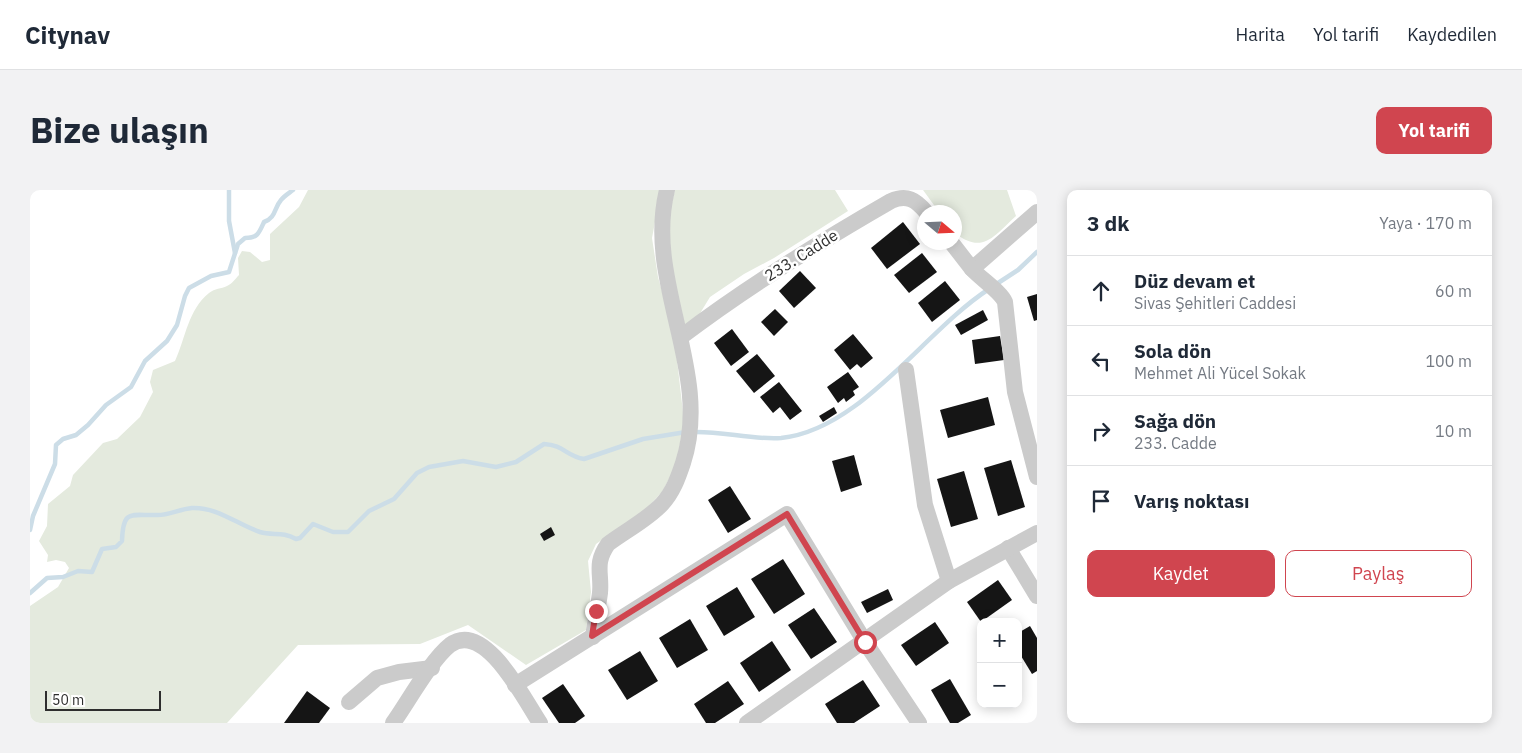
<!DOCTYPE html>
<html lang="tr">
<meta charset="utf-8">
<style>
:root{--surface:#fff;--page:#f2f2f3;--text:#1f2937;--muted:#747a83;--line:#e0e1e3;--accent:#d0454f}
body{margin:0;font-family:"IBM Plex Sans",sans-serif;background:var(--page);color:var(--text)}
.controls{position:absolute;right:15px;bottom:15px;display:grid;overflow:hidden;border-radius:10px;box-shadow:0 2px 12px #0003}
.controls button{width:45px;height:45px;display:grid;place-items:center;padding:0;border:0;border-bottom:1px solid var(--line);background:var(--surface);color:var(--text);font:25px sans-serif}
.compass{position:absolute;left:887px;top:15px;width:45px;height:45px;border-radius:50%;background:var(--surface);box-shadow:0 2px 12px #0003;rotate:109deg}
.scale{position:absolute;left:15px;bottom:12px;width:116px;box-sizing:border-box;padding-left:5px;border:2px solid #2e2e2e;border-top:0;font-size:14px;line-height:18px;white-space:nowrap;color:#2e2e2e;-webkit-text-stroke:4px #fff;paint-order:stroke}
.stop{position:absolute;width:15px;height:15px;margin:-11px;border:4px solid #d0454f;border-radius:50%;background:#fff}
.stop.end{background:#d0454f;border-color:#fff;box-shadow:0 1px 5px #0008}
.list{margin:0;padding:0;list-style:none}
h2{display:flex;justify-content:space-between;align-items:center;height:65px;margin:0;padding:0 20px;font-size:21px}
h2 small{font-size:16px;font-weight:400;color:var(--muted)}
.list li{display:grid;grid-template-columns:32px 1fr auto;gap:15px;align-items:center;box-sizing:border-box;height:70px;padding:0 20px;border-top:1px solid var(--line)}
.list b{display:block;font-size:19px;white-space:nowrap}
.list p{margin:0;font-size:16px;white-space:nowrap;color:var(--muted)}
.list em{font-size:16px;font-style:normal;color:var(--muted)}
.actions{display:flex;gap:10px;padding:15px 20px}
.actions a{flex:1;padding:11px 0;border:1px solid var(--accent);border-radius:10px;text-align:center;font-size:18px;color:var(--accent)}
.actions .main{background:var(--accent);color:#fff}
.icon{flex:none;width:28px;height:28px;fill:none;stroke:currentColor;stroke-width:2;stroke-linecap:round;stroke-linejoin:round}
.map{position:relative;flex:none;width:1007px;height:533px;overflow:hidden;border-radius:10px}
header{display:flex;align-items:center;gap:30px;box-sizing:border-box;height:70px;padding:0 25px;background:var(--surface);border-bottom:1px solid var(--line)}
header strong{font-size:24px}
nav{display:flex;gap:28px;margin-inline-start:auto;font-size:18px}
.intro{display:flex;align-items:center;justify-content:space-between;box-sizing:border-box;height:120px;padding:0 30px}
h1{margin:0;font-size:35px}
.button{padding:12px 22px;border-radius:10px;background:var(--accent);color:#fff;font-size:18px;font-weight:700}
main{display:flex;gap:30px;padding:0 30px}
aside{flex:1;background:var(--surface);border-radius:10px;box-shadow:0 2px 12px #0003}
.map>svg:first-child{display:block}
</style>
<header>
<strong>Citynav</strong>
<nav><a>Harita</a><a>Yol tarifi</a><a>Kaydedilen</a></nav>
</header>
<div class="intro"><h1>Bize ulaşın</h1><a class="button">Yol tarifi</a></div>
<main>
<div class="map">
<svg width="1007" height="533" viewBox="0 0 1007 533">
<rect width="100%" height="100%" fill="#fff"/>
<!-- green -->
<g fill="#e4eade">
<path d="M 278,0 L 631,0 L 622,48 L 628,87 L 644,144 L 654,231 L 646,276 L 632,302 L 616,319 L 566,354 L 558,371 L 561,402 L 556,440 L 496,475 L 438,435 L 390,454 L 268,455 L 197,533 L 0,533 L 0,416 L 28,397 L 39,378 L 35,372 L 26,370 L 17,372 L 18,365 L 9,351 L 17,336 L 18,314 L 40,296 L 43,285 L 73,253 L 87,249 L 110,227 L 123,202 L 120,192 L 123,180 L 145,171 C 156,147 158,120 179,103 C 185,98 191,99 197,96 C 202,94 205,89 209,85 L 208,68 L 212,61 L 220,62 L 232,72 L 240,70 L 240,44 L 269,17 Z"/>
<path d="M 645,0 L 805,0 L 818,21 L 744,68 L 714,84 L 680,107 L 669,125 L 655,136 L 641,77 L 638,29 Z"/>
<path d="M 893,0 L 977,0 L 986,26 C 964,46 953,65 925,43 L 924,22 L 909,22 Z"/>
</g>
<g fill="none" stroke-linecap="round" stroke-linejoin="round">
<!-- stream -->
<g stroke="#ccdde7" stroke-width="4.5">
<path d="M 199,0 L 199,31 L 205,63"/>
<path d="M 965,95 L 988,80 L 1007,62"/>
<path d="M 663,242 C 692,241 722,250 751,248 C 831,240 894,141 959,99"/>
<path d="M 0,340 L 3,326 L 25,274 L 26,255 L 33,249 L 46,245 L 58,235 L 76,215 L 101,197 L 115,171 L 137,151 L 147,135 L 155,106 L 159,98 L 181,86 L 199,82 L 208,54 L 215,48 C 228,48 229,43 234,32 C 246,28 244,18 251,10 C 254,6 259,3 263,0"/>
<path d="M 0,403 L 17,388 L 33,387 L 48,381 L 62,382 L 72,359 L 86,357 L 92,351 C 93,318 101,326 128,325 C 139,325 150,319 162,318 C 188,317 206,334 230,342 C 243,346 252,341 266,349 L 270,348 L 283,334 L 303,342 L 318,342 L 339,321 L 364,309 L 387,283 L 399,277 L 433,271 L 466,277 L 486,272 L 514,254 C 534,255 536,266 554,269 L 613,249 L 656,242"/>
</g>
</g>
<!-- building -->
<g fill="#151515">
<path d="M 873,32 L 890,54 L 857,79 L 841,58 Z"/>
<path d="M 892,63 L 907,82 L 879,103 L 864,85 Z"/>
<path d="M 770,81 L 786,98 L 764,118 L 749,101 Z"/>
<path d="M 915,91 L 930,110 L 902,132 L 888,113 Z"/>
<path d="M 1007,104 L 1007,130 L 1004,131 L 997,107 Z"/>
<path d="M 745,119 L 758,132 L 744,146 L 731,132 Z"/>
<path d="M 953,120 L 958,130 L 931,145 L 925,135 Z"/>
<path d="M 702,139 L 719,162 L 701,176 L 684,153 Z"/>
<path d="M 823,144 L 843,168 L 831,178 L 827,174 L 820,180 L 804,160 Z"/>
<path d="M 970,146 L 974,170 L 945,174 L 942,150 Z"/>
<path d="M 727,164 L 745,186 L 724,203 L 706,181 Z"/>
<path d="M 818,182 L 829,197 L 823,201 L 825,205 L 816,212 L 814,208 L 808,213 L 797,197 Z"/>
<path d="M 749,192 L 772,221 L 760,230 L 750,217 L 743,223 L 730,207 Z"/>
<path d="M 958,207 L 965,235 L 918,248 L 910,220 Z"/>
<path d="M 804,217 L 807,223 L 793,232 L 789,226 Z"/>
<path d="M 824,265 L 832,295 L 811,302 L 802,271 Z"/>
<path d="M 981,270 L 995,317 L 968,326 L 954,278 Z"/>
<path d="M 934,281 L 948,329 L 921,337 L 907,289 Z"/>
<path d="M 700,296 L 721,329 L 698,343 L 678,310 Z"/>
<path d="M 521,337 L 525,345 L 514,351 L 510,344 Z"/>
<path d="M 753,369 L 775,404 L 744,424 L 721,389 Z"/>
<path d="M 968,390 L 982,410 L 951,432 L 937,412 Z"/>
<path d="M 707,397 L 725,427 L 694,446 L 676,416 Z"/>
<path d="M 858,399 L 863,410 L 837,423 L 831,412 Z"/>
<path d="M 784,418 L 807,452 L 781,469 L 758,435 Z"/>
<path d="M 660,429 L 678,460 L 647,478 L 629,448 Z"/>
<path d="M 905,432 L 919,453 L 886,476 L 871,455 Z"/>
<path d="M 1000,436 L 1007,448 L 1007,481 L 1002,484 L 988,461 L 988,443 Z"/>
<path d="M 742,451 L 761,480 L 729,502 L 710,473 Z"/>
<path d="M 610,461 L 628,491 L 597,510 L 578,480 Z"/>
<path d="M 920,489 L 941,525 L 928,533 L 920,533 L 901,500 Z"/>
<path d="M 833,490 L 850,516 L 824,533 L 807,533 L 795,514 Z"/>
<path d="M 698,491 L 714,514 L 685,533 L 676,533 L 664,514 Z"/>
<path d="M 533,494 L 555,526 L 545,533 L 529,533 L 512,508 Z"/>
<path d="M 277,501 L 300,518 L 289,533 L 254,533 Z"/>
</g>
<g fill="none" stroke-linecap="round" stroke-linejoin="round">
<!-- street -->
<g stroke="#cbcbcb" stroke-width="16">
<path d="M 1007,22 L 942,79 C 951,89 971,102 975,112 L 985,202 L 1007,287"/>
<path d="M 921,52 L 942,79"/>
<path d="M 651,147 C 718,96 788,53 861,11 C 877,4 886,10 896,22"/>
<path d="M 876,180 L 895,315 L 919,391"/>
<path d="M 978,358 L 1007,406"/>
<path d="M 563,447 C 565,432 568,418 570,403 C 572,383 564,374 578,354 C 595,341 617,330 632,314 C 643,302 648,288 653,273 C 683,182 614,92 637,0"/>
<path d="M 485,495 L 757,324 L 835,452 L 889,533"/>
<path d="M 319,512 L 347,488 L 369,482 L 402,478"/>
<path d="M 363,533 C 378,512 401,470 420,455 C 455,429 495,511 510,533"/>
<path d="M 717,533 L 919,391 L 1007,343"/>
</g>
</g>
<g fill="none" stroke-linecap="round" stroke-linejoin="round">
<!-- route -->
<path stroke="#d0454f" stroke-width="6" d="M 566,421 L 562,446 L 757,324 L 835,452"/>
</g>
<g text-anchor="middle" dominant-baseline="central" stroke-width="5" stroke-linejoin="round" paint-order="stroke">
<!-- street labels -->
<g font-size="16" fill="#2e2e2e" stroke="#fff">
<text transform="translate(771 65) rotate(-32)">233. Cadde</text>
</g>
</g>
</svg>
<div class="controls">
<button>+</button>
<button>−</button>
</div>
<svg class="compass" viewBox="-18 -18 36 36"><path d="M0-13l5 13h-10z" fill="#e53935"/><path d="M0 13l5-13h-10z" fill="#747a83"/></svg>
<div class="scale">50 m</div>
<div class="stop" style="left:835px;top:452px"></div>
<div class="stop end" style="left:566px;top:421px"></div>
</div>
<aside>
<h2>3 dk<small>Yaya · 170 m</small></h2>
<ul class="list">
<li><svg class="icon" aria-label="ahead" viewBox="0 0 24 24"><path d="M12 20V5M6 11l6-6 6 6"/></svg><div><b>Düz devam et</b><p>Sivas Şehitleri Caddesi</p></div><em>60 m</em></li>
<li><svg class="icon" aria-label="left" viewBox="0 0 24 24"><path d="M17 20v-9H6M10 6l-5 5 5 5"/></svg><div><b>Sola dön</b><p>Mehmet Ali Yücel Sokak</p></div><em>100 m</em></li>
<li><svg class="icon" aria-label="right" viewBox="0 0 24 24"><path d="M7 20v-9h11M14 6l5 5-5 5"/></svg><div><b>Sağa dön</b><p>233. Cadde</p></div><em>10 m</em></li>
<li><svg class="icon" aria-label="arrive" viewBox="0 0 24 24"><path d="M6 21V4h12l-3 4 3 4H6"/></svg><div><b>Varış noktası</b></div></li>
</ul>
<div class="actions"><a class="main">Kaydet</a><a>Paylaş</a></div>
</aside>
</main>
